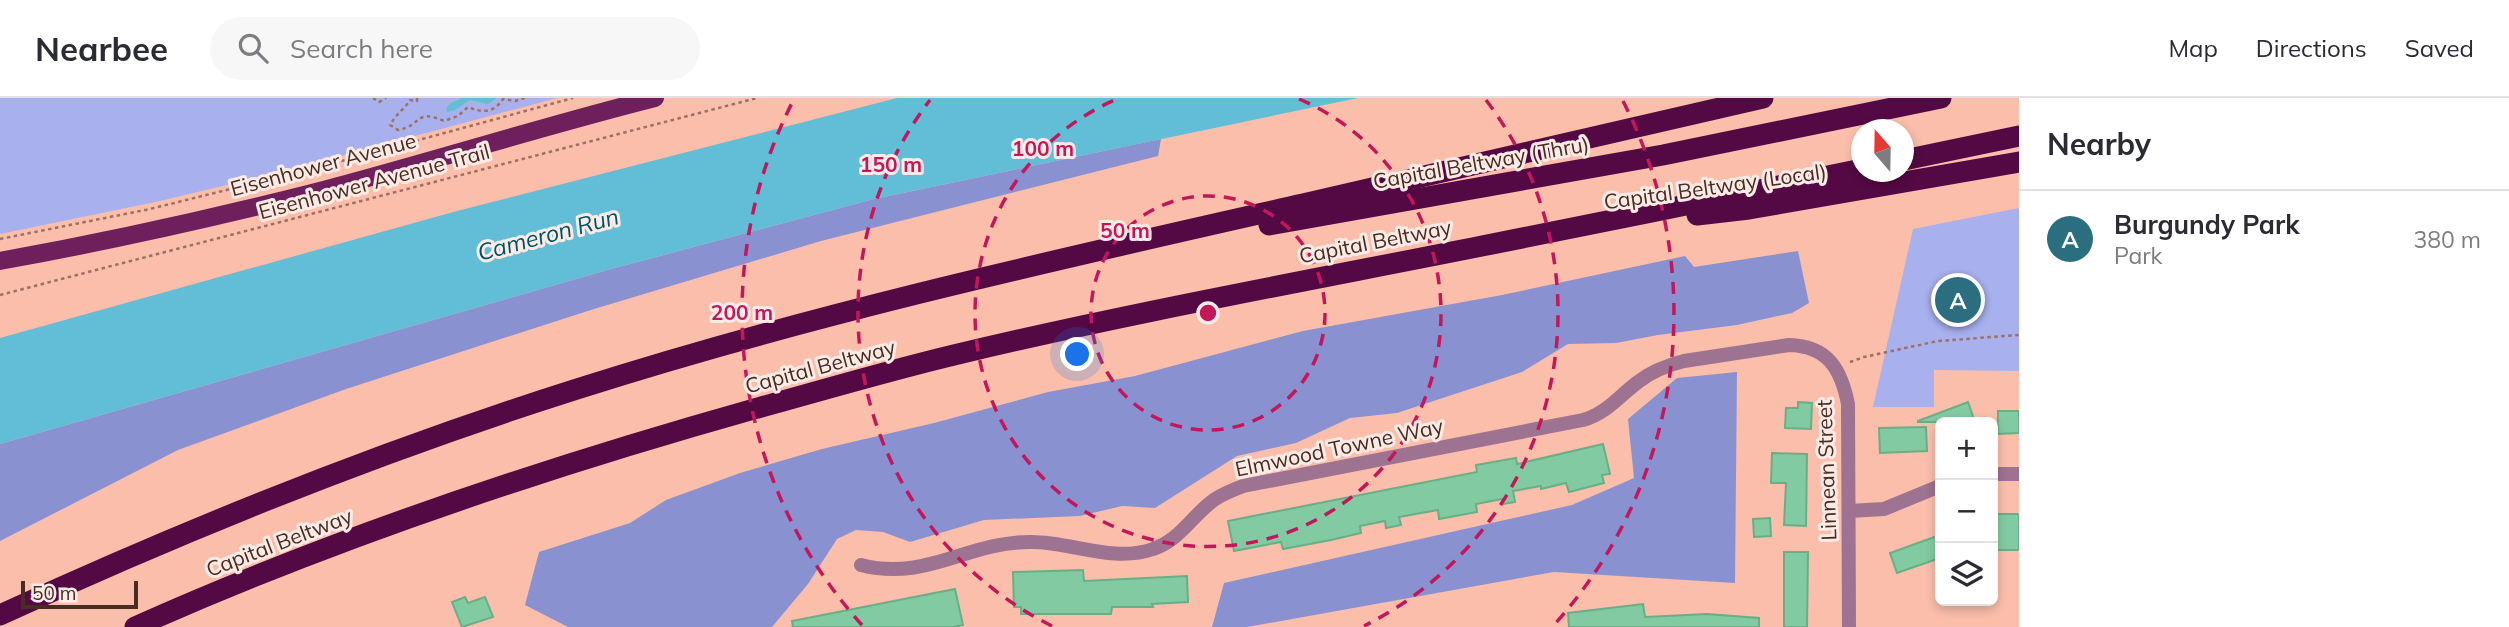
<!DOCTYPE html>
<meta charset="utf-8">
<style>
:root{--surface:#fff;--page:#f7f7f7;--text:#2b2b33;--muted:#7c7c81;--line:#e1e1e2;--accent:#2b6e80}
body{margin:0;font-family:Mulish,sans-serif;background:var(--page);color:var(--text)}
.controls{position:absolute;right:21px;bottom:21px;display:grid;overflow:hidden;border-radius:10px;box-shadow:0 4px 10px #0003}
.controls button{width:63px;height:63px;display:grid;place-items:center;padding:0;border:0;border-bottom:2px solid var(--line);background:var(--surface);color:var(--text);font:35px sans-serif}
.compass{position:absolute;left:1851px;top:21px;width:63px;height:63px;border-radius:50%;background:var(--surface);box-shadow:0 4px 10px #0003;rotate:340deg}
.scale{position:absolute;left:21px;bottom:18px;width:117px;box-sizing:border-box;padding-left:7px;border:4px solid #492c22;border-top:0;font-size:19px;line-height:24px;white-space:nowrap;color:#492c22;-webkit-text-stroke:5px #fbebe6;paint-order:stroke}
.you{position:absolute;left:1078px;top:257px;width:24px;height:24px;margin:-18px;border:5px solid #fff;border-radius:50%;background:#1a73e8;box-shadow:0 0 0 10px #1a73e833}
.badge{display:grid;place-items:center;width:46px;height:46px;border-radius:50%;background:var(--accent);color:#fff;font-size:23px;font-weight:700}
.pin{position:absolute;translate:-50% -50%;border:4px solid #fff;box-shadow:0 2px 7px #0006}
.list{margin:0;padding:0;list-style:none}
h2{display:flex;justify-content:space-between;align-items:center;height:91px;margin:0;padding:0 28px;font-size:30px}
h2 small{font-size:23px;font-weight:400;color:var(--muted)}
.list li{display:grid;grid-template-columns:46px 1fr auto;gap:21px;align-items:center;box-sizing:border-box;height:98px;padding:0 28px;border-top:2px solid var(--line)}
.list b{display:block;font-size:26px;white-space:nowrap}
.list p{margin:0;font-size:23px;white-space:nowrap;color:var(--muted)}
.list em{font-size:23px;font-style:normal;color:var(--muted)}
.icon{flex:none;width:38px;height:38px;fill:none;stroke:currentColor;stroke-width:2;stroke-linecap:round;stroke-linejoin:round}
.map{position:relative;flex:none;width:2019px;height:529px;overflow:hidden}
header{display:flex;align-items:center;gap:42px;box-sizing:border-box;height:98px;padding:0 35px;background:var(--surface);border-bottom:2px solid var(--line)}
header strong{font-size:33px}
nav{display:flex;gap:38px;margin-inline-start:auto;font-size:24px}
.search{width:490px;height:63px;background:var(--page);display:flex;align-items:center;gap:18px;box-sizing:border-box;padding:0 24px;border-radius:38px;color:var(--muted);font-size:26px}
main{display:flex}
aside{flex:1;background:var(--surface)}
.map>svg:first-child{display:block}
</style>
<header>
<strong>Nearbee</strong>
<div class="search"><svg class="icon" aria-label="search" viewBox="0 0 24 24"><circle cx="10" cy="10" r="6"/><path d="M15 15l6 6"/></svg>Search here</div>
<nav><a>Map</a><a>Directions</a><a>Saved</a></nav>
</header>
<main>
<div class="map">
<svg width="2019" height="529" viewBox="0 0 2019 529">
<rect width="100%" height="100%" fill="#fabeab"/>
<!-- green -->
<g fill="#a8b0ed">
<path d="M 0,0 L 557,0 L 281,74 L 160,103 L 0,136 Z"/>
<path d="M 2019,110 L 2019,273 L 1934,272 L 1934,309 L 1873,309 L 1913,131 Z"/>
</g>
<!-- forest -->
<g fill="#8a91d1">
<path d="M 1161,41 L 1158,58 L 821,143 L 594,211 L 346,291 L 178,352 L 0,443 L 0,346 L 611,171 L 874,101 Z"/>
<path d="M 1798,153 L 1809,205 L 1792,215 L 1737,227 L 1658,237 L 1616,245 L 1568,246 L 1522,274 L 1397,315 L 1350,320 L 1296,345 L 1237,358 L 1155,410 L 1122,408 L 1080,418 L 984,422 L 910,444 L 883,434 L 856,432 L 837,441 L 808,486 L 772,529 L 568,529 L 525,507 L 539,454 L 630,425 L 666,402 L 740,375 L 822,351 L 934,325 L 1048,294 L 1135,278 L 1303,233 L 1502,197 L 1685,158 L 1694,169 Z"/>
<path d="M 1737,274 L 1735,485 L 1554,474 L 1247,529 L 1212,529 L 1224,485 L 1572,407 L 1634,380 L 1628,321 L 1677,280 Z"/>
</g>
<!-- water -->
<g fill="#62bdd6">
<path d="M 462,0 L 497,0 L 488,6 L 470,2 L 455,12 L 447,14 L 446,10 L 451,5 Z"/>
<path d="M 897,0 L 1358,0 L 874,101 L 611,171 L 0,346 L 0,240 L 457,113 Z"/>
</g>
<!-- building -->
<g fill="#82caa1" stroke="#68af88" stroke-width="2">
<path d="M 1798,304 L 1812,305 L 1811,331 L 1785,330 L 1786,310 L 1798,310 Z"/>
<path d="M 1968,304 L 1975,324 L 1918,324 L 1918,323 Z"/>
<path d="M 1998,313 L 2019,313 L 2019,335 L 1998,336 Z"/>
<path d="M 1926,329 L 1927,353 L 1880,355 L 1879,330 Z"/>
<path d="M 1603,346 L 1610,376 L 1602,377 L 1604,385 L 1569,394 L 1566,385 L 1541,391 L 1541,388 L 1513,393 L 1515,404 L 1503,406 L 1502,401 L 1476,406 L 1477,414 L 1439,421 L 1438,412 L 1399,419 L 1401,427 L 1386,430 L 1385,423 L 1360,428 L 1361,435 L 1331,442 L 1283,451 L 1281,444 L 1234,453 L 1228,423 L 1477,374 L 1476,367 L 1516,360 L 1517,366 Z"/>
<path d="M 1772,355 L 1807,356 L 1806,428 L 1784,427 L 1786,385 L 1771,385 Z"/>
<rect x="1997" y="416" width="22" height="36"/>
<path d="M 1770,420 L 1771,438 L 1754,439 L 1753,421 Z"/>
<path d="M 1940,437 L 1940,460 L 1897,475 L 1890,455 Z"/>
<path d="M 1784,454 L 1808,454 L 1807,529 L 1784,529 Z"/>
<path d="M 1083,472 L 1084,483 L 1187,478 L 1188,504 L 1152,506 L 1153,509 L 1112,509 L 1111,516 L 1021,516 L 1021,509 L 1014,509 L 1013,474 Z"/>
<path d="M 955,491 L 963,527 L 953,529 L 793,529 L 792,523 Z"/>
<path d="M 465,499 L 468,505 L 485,499 L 493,519 L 462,529 L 452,504 Z"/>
<path d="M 1643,506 L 1645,519 L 1707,516 L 1759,520 L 1759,529 L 1569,529 L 1568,515 Z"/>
</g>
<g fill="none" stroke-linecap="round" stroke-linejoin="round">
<!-- path -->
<g stroke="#9c7062" stroke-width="2.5" stroke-dasharray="3.5 3.5" stroke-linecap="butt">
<path d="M 373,0 L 379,4 L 386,0"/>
<path d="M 417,0 L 417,3 L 410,2 C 404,12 396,16 390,27 L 398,32 C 422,28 415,10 444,23 L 458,18 L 468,9 C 482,15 494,15 503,1 L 515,3 L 525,0"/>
<path d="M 0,141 L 150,111 L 327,67 L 573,0"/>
<path d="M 0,197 L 757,0"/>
<path d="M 1850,264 L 1864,259 L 1938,243 L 2019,237"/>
</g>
<!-- minor -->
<g stroke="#9e7291" stroke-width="14">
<path d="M 1993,376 L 2019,376"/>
<path d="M 1849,413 L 1884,411 L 1940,388"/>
<path d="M 861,467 C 926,484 968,443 1032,444 C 1072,444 1113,465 1153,451 C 1178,443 1190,421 1210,405 C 1219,397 1231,393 1243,388 L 1583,322 C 1607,315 1619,298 1638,284 C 1652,273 1668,267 1684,263 L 1789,247 C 1828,248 1841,271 1848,306 L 1849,529"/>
</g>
<!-- major -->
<path stroke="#6f205c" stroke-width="18" d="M 0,163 C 105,144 209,121 312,95 C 427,65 540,29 655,0"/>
<!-- highway -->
<g stroke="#540944" stroke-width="21">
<path d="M 1904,62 L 2019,38"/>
<path d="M 1697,117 L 1749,111 L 2019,64"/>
<path d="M 1269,127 L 1663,57 L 1941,0"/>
<path d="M 0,517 C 187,431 381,353 577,291 C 815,215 1060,161 1303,106 C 1457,71 1610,35 1763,0"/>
<path d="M 135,529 C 334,440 544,370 754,311 C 820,293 887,273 954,257 C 1129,215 1306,183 1482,148 C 1609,123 1735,97 1862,71"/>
</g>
</g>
<!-- distance rings -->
<g fill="none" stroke="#c2185b" stroke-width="3.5" stroke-dasharray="12 9">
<circle cx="1208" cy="215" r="117"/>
<path d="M1299 1A233 233 0 1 1 1117 1"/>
<path d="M1052 528A350 350 0 0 1 930 2M1486 2A350 350 0 0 1 1364 528"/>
<path d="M862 527A466 466 0 0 1 793 3M1623 3A466 466 0 0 1 1554 527"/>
</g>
<g text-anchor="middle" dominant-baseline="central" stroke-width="6" stroke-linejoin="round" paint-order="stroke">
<!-- street labels -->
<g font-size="21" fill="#492c22" stroke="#fbebe6">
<text transform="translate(1481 64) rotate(-10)">Capital Beltway (Thru)</text>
<text transform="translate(323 66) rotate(-15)">Eisenhower Avenue</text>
<text transform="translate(374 83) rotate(-15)">Eisenhower Avenue Trail</text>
<text transform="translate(1715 88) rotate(-8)">Capital Beltway (Local)</text>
<text transform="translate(1375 143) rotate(-11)">Capital Beltway</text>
<text transform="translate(820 268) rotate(-15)">Capital Beltway</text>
<text transform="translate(1339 349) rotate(-12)">Elmwood Towne Way</text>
<text transform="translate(1826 372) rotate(-92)">Linnean Street</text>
<text transform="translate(279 444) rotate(-21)">Capital Beltway</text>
</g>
<!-- water labels -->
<g font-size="23" font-style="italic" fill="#005466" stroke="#fbebe6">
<text transform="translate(548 136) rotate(-15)">Cameron Run</text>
</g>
</g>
<circle cx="1208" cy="215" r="10" fill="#c2185b" stroke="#fbebe6" stroke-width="3.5"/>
<g font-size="21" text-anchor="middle" font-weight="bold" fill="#c2185b" stroke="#fbebe6" stroke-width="6" stroke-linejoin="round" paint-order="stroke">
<text x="1043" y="58">100 m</text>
<text x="891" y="74">150 m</text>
<text x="1125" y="140">50 m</text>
<text x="742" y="222">200 m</text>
</g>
</svg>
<div class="controls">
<button>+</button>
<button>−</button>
<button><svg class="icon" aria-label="layers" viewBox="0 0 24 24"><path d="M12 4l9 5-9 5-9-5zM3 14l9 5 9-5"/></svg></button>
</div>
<svg class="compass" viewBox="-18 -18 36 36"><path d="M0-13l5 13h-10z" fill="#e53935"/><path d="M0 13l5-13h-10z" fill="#7c7c81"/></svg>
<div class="scale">50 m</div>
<div class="you"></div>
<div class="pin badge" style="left:1958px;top:202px">A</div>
</div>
<aside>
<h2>Nearby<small></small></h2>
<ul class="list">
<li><span class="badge">A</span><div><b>Burgundy Park</b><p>Park</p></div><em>380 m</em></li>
</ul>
</aside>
</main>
